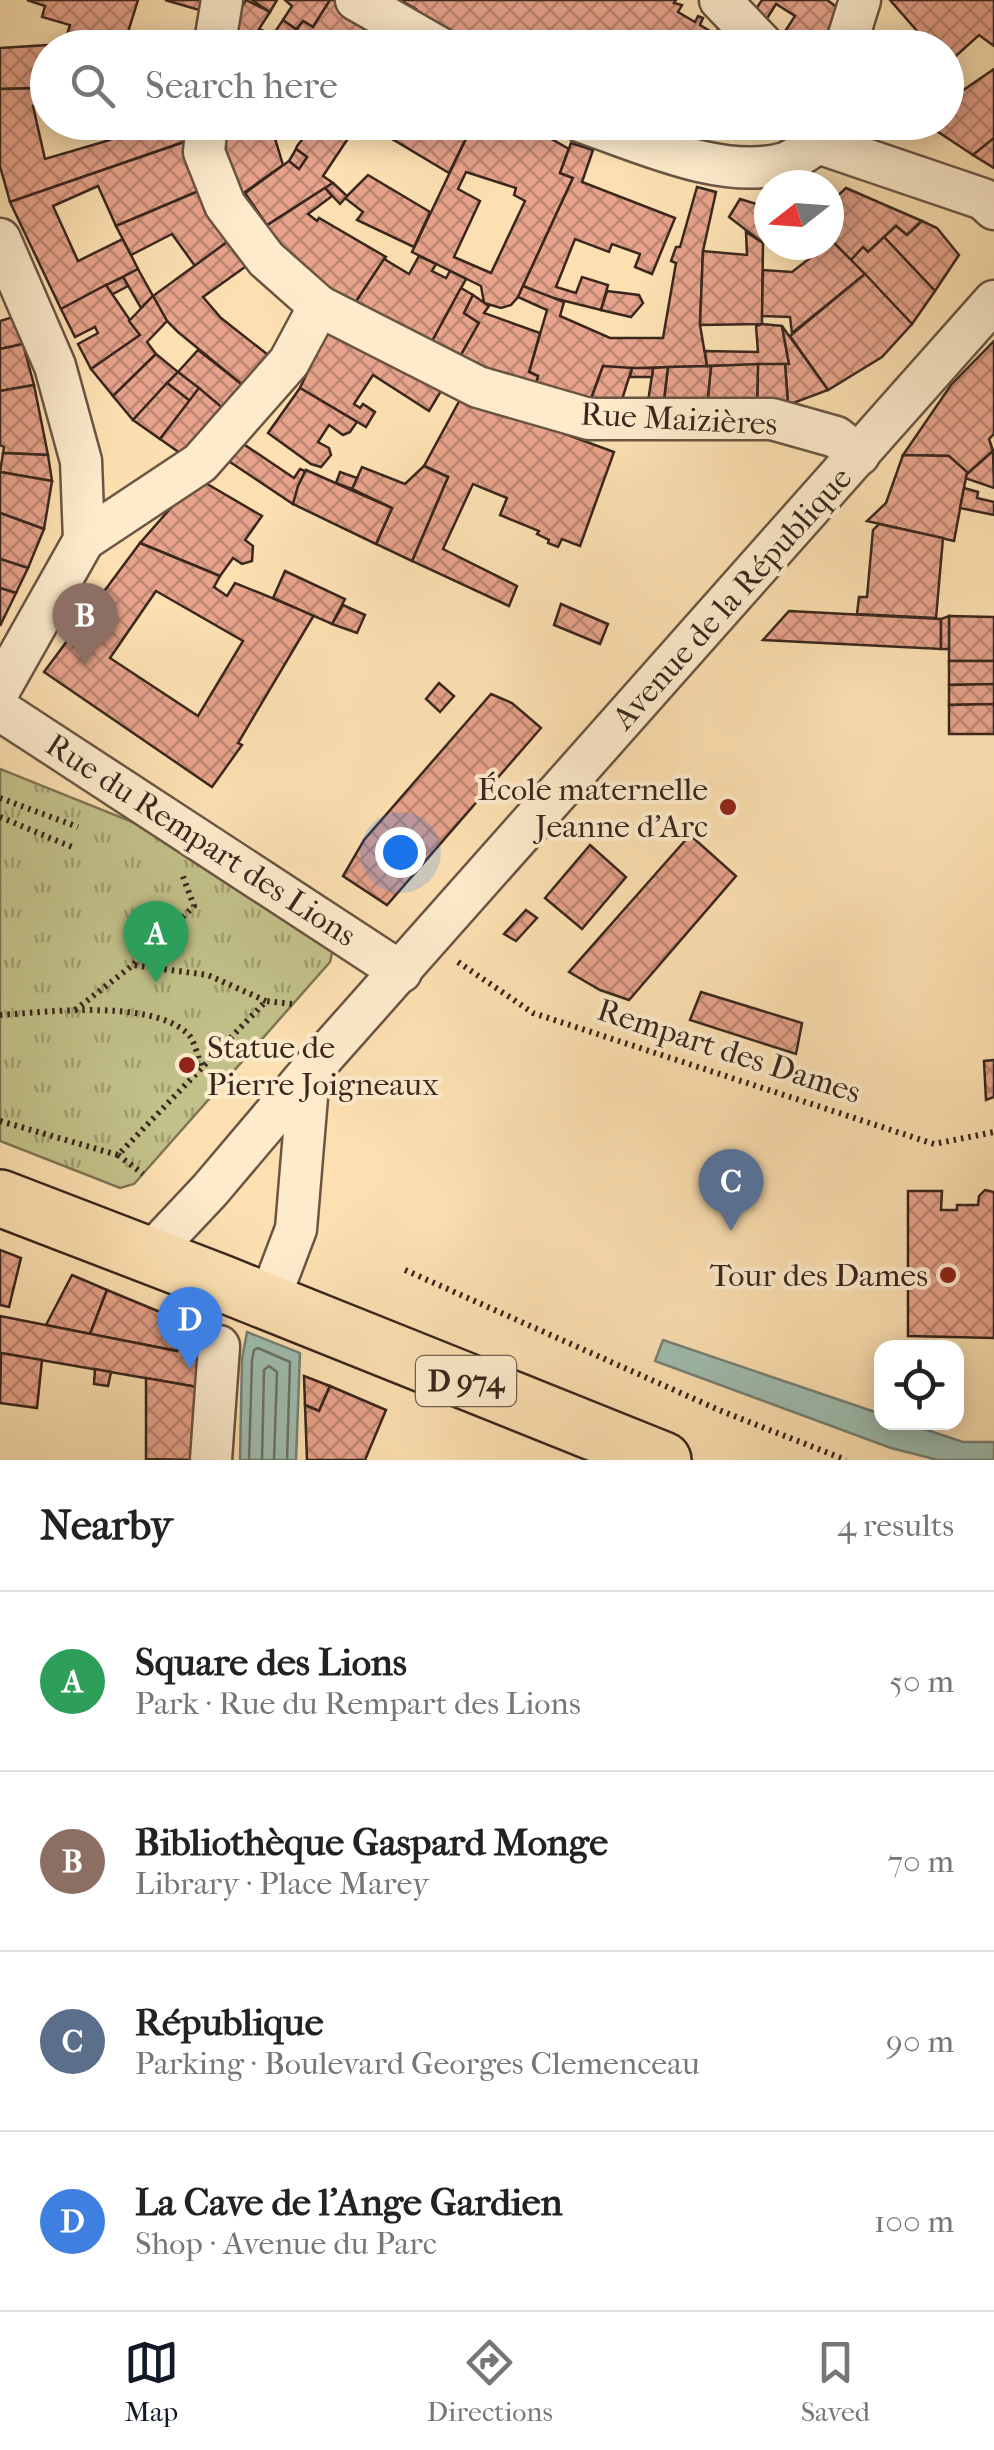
<!DOCTYPE html>
<meta charset="utf-8">
<style>
:root{--surface:#fff;--page:#f6f6f6;--text:#222;--muted:#767676;--line:#e0e0e0;--accent:#111827}
body{margin:0;font-family:"IM FELL French Canon",serif;background:var(--page);color:var(--text)}
.controls{position:absolute;right:30px;bottom:30px;display:grid;overflow:hidden;border-radius:20px;box-shadow:0 5px 25px #0003}
.controls button{width:90px;height:90px;display:grid;place-items:center;padding:0;border:0;border-bottom:2px solid var(--line);background:var(--surface);color:var(--text);font:50px sans-serif}
.compass{position:absolute;left:754px;top:170px;width:90px;height:90px;border-radius:50%;background:var(--surface);box-shadow:0 5px 25px #0003;rotate:253deg}
.you{position:absolute;left:400px;top:852px;width:35px;height:35px;margin:-25px;border:8px solid #fff;border-radius:50%;background:#1a73e8;box-shadow:0 0 0 15px #1a73e833}
.badge{display:grid;place-items:center;width:65px;height:65px;border-radius:50%;background:var(--accent);color:#fff;font-size:32px;font-weight:700}
.pin{position:absolute;translate:-50% -82px;filter:drop-shadow(0 2px 5px #0008)}
.pin::after{content:'';position:absolute;top:52px;width:35px;height:30px;background:inherit;clip-path:polygon(0 0,100% 0,50% 100%)}
.list{margin:0;padding:0;list-style:none}
h2{display:flex;justify-content:space-between;align-items:center;height:130px;margin:0;padding:0 40px;font-size:42px}
h2 small{font-size:32px;font-weight:400;color:var(--muted)}
.list li{display:grid;grid-template-columns:65px 1fr auto;gap:30px;align-items:center;box-sizing:border-box;height:180px;padding:0 40px;border-top:2px solid var(--line)}
.list b{display:block;font-size:38px;white-space:nowrap}
.list p{margin:0;font-size:32px;white-space:nowrap;color:var(--muted)}
.list em{font-size:32px;font-style:normal;color:var(--muted)}
.icon{flex:none;width:55px;height:55px;fill:none;stroke:currentColor;stroke-width:2;stroke-linecap:round;stroke-linejoin:round}
.map{position:relative;flex:none;width:994px;height:1460px;overflow:hidden}
.search{position:absolute;background:var(--surface);box-shadow:0 5px 25px #0003;left:30px;right:30px;top:30px;height:110px;display:flex;align-items:center;gap:25px;box-sizing:border-box;padding:0 35px;border-radius:55px;color:var(--muted);font-size:38px}
.sheet{height:850px;background:var(--surface)}
nav{display:flex;justify-content:space-around;align-items:center;box-sizing:border-box;height:140px;border-top:2px solid var(--line);background:var(--surface);font-size:28px;color:var(--muted)}
nav a{display:grid;justify-items:center;gap:5px}
nav .on{color:var(--accent)}
.map>svg:first-child{display:block}
</style>
<div class="map">
<svg width="994" height="1460" viewBox="0 0 994 1460">
<defs>
<pattern id="park-tufts" width="24" height="20" patternUnits="userSpaceOnUse" patternTransform="scale(2.5)"><rect width="24" height="20" fill="#c2c189"/><path d="M3 7l-1-3M5 7V3M7 7l1-3M15 17l-1-3M17 17v-4M19 17l1-3" fill="none" stroke="#9f9d6f"/></pattern>
<pattern id="building-cross-hatch" width="8" height="8" patternUnits="userSpaceOnUse" patternTransform="scale(2.5)"><rect width="8" height="8" fill="#e7a38b"/><path d="M0 0l8 8M0 8l8-8" fill="none" stroke="#bc8571"/></pattern>
</defs>
<rect width="100%" height="100%" fill="#fce0b1"/>
<filter id="stains"><feTurbulence type="fractalNoise" baseFrequency=".002" numOctaves="4"/><feColorMatrix values="0 0 0 0 .2 0 0 0 0 .09 0 0 0 0 .02 0 0 0 .5 -.17"/></filter>
<radialGradient id="worn" r=".72"><stop offset=".6" stop-color="#630" stop-opacity="0"/><stop offset="1" stop-color="#630" stop-opacity=".3"/></radialGradient>
<!-- park -->
<path fill="url(#park-tufts)" stroke="#7e7454" stroke-width="2.5" d="M 0,769 L 165,835 L 333,949 L 330,962 L 134,1184 L 120,1188 L 0,1141 Z"/>
<!-- water -->
<g fill="#9fbdaf" stroke="#768175" stroke-width="2.5">
<path d="M 247,1332 L 300,1353 L 296,1460 L 240,1460 L 242,1359 Z"/>
<path d="M 663,1340 L 881,1414 L 882,1422 L 906,1423 L 963,1442 L 994,1442 L 994,1460 L 938,1460 L 891,1448 L 655,1361 Z"/>
</g>
<g fill="none" stroke-linecap="round" stroke-linejoin="round">
<!-- shore -->
<g stroke="#6c7266" stroke-width="2.5">
<path d="M 249,1460 L 252,1360 L 254,1350 L 258,1348 L 290,1362 L 287,1460"/>
<path d="M 262,1460 L 264,1370 L 269,1366 L 277,1372 L 274,1460"/>
</g>
</g>
<!-- building -->
<g fill="url(#building-cross-hatch)" stroke="#39271e" stroke-width="2.5" fill-rule="evenodd">
<path d="M 27,0 L 138,0 L 123,48 L 48,48 L 48,88 L 0,89 L 0,48 L 64,44 L 70,25 L 42,17 L 45,6 Z"/>
<path d="M 165,0 L 211,0 L 206,12 Z"/>
<path d="M 246,0 L 270,12 L 259,29 L 273,35 L 283,20 L 296,29 L 288,42 L 279,37 L 273,48 L 230,48 L 235,20 Z"/>
<path d="M 252,0 L 277,0 L 270,12 Z"/>
<path d="M 285,0 L 330,0 L 313,27 L 303,21 L 296,29 L 283,20 L 292,6 Z"/>
<path d="M 330,0 L 336,0 L 370,32 L 360,48 L 273,48 L 279,37 L 288,42 L 303,21 L 313,27 Z"/>
<path d="M 400,0 L 676,0 L 674,3 L 682,5 L 678,12 L 695,22 L 698,16 L 703,18 L 700,25 L 715,34 L 719,28 L 725,31 L 723,37 L 729,42 L 727,47 L 720,42 L 716,48 L 471,48 L 414,13 L 416,9 Z"/>
<path d="M 762,0 L 827,0 L 841,10 L 818,48 L 804,48 L 784,33 L 795,16 L 776,4 L 766,20 L 754,12 Z"/>
<path d="M 890,0 L 994,0 L 994,46 L 979,35 L 947,64 L 946,48 L 932,48 Z"/>
<path d="M 370,32 L 393,48 L 360,48 Z"/>
<path d="M 994,69 L 994,138 L 973,155 L 923,122 L 946,122 L 946,102 Z"/>
<path d="M 48,88 L 48,105 L 33,106 L 45,159 L 110,140 L 106,122 L 190,122 L 190,140 L 10,202 L 0,166 L 0,89 Z"/>
<path d="M 219,122 L 270,122 L 283,165 L 238,197 L 218,146 Z"/>
<path d="M 316,122 L 359,122 L 323,176 L 333,183 L 267,225 L 245,193 L 289,161 L 299,169 L 307,157 L 296,149 L 297,146 Z"/>
<path d="M 394,122 L 417,122 L 413,129 L 404,124 L 394,140 L 386,135 Z"/>
<path d="M 417,122 L 474,122 L 449,173 L 394,140 L 404,124 L 413,129 Z"/>
<path d="M 474,122 L 504,122 L 539,132 L 569,149 L 560,173 L 573,178 L 518,297 L 511,305 L 501,308 L 484,303 L 481,286 L 412,252 ZM 466,172 L 516,188 L 514,195 L 525,201 L 491,273 L 454,257 L 480,201 L 458,189 Z"/>
<path d="M 661,122 L 675,122 L 681,126 L 678,133 L 671,129 L 668,134 L 662,130 L 664,124 Z"/>
<path d="M 994,138 L 994,168 L 973,155 Z"/>
<path d="M 190,140 L 201,190 L 116,226 L 98,186 L 53,206 L 78,261 L 123,239 L 138,269 L 61,309 L 10,202 Z"/>
<path d="M 571,143 L 593,150 L 582,182 L 675,218 L 652,274 L 635,267 L 640,254 L 612,244 L 609,252 L 575,239 L 556,287 L 576,293 L 582,277 L 608,285 L 601,310 L 549,297 L 523,286 L 573,178 L 560,173 Z"/>
<path d="M 296,149 L 307,157 L 299,169 L 289,161 Z"/>
<path d="M 368,175 L 430,212 L 414,247 L 357,220 L 363,212 L 345,198 Z"/>
<path d="M 333,183 L 347,196 L 340,204 L 325,188 Z"/>
<path d="M 697,187 L 716,192 L 703,251 L 700,325 L 707,366 L 613,369 L 603,366 L 587,410 L 533,394 L 538,376 L 529,372 L 547,310 L 518,297 L 523,286 L 564,302 L 560,316 L 610,338 L 663,338 L 676,263 L 671,261 L 676,247 L 680,247 Z"/>
<path d="M 325,188 L 332,196 L 308,214 L 317,221 L 319,218 L 386,257 L 353,306 L 275,249 L 263,228 Z"/>
<path d="M 846,188 L 922,221 L 907,235 L 896,226 L 868,252 L 863,247 L 851,260 L 829,238 L 829,204 Z"/>
<path d="M 201,190 L 234,237 L 195,266 L 172,234 L 131,255 L 116,226 Z"/>
<path d="M 740,199 L 763,206 L 763,243 L 729,217 Z"/>
<path d="M 922,221 L 937,228 L 959,255 L 935,291 L 884,237 L 896,226 L 907,235 Z"/>
<path d="M 746,232 L 763,243 L 762,324 L 700,325 L 703,251 L 747,255 Z"/>
<path d="M 234,237 L 252,262 L 203,297 L 221,318 L 277,362 L 245,387 L 178,332 L 167,321 L 153,296 Z"/>
<path d="M 884,237 L 935,291 L 912,324 L 851,260 L 863,247 L 868,252 Z"/>
<path d="M 832,241 L 865,274 L 792,333 L 790,317 L 762,316 L 763,270 L 792,272 Z"/>
<path d="M 419,256 L 436,264 L 432,271 L 446,278 L 450,271 L 466,279 L 430,345 L 353,306 L 384,259 L 409,274 Z"/>
<path d="M 138,269 L 153,296 L 141,308 L 123,277 Z"/>
<path d="M 865,274 L 912,324 L 882,357 L 828,390 L 790,336 Z"/>
<path d="M 123,277 L 128,286 L 111,295 L 106,285 Z"/>
<path d="M 106,285 L 140,335 L 91,369 L 78,344 L 98,333 L 95,327 L 75,337 L 61,309 Z"/>
<path d="M 461,288 L 473,295 L 464,313 L 479,323 L 457,362 L 430,345 Z"/>
<path d="M 607,291 L 639,295 L 643,303 L 631,317 L 601,310 Z"/>
<path d="M 473,295 L 489,306 L 484,313 L 540,333 L 529,372 L 538,376 L 533,394 L 457,362 L 479,323 L 464,313 Z"/>
<path d="M 153,296 L 167,321 L 147,342 L 156,354 L 113,396 L 91,369 L 140,335 L 129,321 Z"/>
<path d="M 16,316 L 23,344 L 0,349 L 0,321 Z"/>
<path d="M 762,324 L 782,326 L 789,364 L 707,366 L 705,351 L 758,352 L 756,326 Z"/>
<path d="M 782,326 L 828,390 L 788,405 L 785,364 L 789,364 Z"/>
<path d="M 329,327 L 444,386 L 429,411 L 373,375 L 354,404 L 360,408 L 363,404 L 375,412 L 366,427 L 300,388 Z"/>
<path d="M 994,341 L 994,434 L 989,439 L 993,451 L 966,475 L 949,456 L 903,455 L 951,385 Z"/>
<path d="M 23,344 L 34,385 L 0,391 L 0,349 Z"/>
<path d="M 198,350 L 245,387 L 225,410 L 178,372 Z"/>
<path d="M 156,354 L 178,372 L 133,420 L 113,396 Z"/>
<path d="M 758,364 L 785,364 L 788,405 L 757,406 Z"/>
<path d="M 758,364 L 757,406 L 707,407 L 711,366 Z"/>
<path d="M 603,366 L 632,368 L 619,409 L 587,410 Z"/>
<path d="M 711,366 L 707,407 L 663,408 L 668,367 Z"/>
<path d="M 668,367 L 663,408 L 647,409 L 653,368 Z"/>
<path d="M 632,368 L 653,368 L 652,377 L 630,377 Z"/>
<path d="M 178,372 L 199,388 L 190,401 L 167,383 Z"/>
<path d="M 167,383 L 190,401 L 160,439 L 133,420 Z"/>
<path d="M 34,385 L 48,455 L 3,453 L 4,447 L 0,445 L 0,391 Z"/>
<path d="M 199,388 L 232,416 L 190,460 L 160,439 Z"/>
<path d="M 300,388 L 357,422 L 350,432 L 343,435 L 329,425 L 318,442 L 329,448 L 331,455 L 321,467 L 311,464 L 268,433 Z"/>
<path d="M 462,396 L 614,452 L 580,546 L 562,539 L 558,547 L 548,543 L 549,540 L 537,534 L 539,531 L 500,515 L 507,498 L 473,484 L 443,549 L 517,586 L 509,606 L 412,561 L 448,477 L 424,466 Z"/>
<path d="M 242,443 L 294,478 L 300,469 L 305,471 L 293,504 L 227,460 Z"/>
<path d="M 993,451 L 994,488 L 965,478 L 966,475 Z"/>
<path d="M 3,453 L 48,455 L 52,481 L 0,472 Z"/>
<path d="M 903,455 L 949,456 L 967,472 L 954,541 L 867,521 L 886,503 Z"/>
<path d="M 424,466 L 448,477 L 412,561 L 376,544 L 392,508 L 352,489 L 362,467 L 405,484 Z"/>
<path d="M 306,470 L 392,508 L 376,544 L 293,504 L 298,486 Z"/>
<path d="M 0,472 L 52,481 L 44,529 L 0,513 Z"/>
<path d="M 340,472 L 357,478 L 352,489 L 336,483 Z"/>
<path d="M 197,478 L 262,516 L 245,540 L 253,546 L 252,561 L 242,564 L 233,558 L 220,576 L 140,543 Z"/>
<path d="M 964,488 L 978,492 L 977,498 L 994,502 L 994,515 L 960,508 Z"/>
<path d="M 0,513 L 44,529 L 28,568 L 0,559 Z"/>
<path d="M 879,524 L 943,538 L 936,618 L 857,614 L 859,597 L 867,597 L 873,530 Z"/>
<path d="M 140,543 L 220,576 L 214,587 L 227,596 L 235,583 L 314,615 L 238,743 L 242,745 L 212,787 L 44,672 ZM 156,591 L 243,641 L 198,716 L 110,658 Z"/>
<path d="M 0,559 L 28,568 L 16,593 L 0,588 Z"/>
<path d="M 285,571 L 345,599 L 332,624 L 273,598 Z"/>
<path d="M 0,588 L 16,593 L 0,626 Z"/>
<path d="M 561,604 L 608,624 L 600,644 L 554,625 Z"/>
<path d="M 343,605 L 365,615 L 357,633 L 332,624 Z"/>
<path d="M 789,611 L 941,619 L 941,649 L 763,640 Z"/>
<path d="M 949,616 L 994,617 L 994,661 L 949,661 Z"/>
<path d="M 949,616 L 949,649 L 941,649 L 941,619 Z"/>
<path d="M 949,661 L 994,661 L 994,684 L 949,685 Z"/>
<path d="M 439,683 L 454,696 L 440,712 L 426,699 Z"/>
<path d="M 994,684 L 994,704 L 949,705 L 949,685 Z"/>
<path d="M 491,694 L 512,703 L 541,728 L 387,905 L 343,876 L 364,840 Z"/>
<path d="M 994,704 L 994,734 L 949,734 L 949,705 Z"/>
<path d="M 690,835 L 736,876 L 629,1000 L 600,990 L 569,972 Z"/>
<path d="M 590,845 L 626,877 L 582,929 L 545,898 Z"/>
<path d="M 526,910 L 537,918 L 516,941 L 504,934 Z"/>
<path d="M 701,992 L 802,1023 L 796,1054 L 690,1020 Z"/>
<path d="M 994,1060 L 994,1097 L 986,1100 L 984,1061 Z"/>
<path d="M 985,1190 L 994,1192 L 994,1338 L 908,1336 L 908,1191 L 942,1191 L 941,1210 L 957,1210 L 957,1205 L 978,1205 L 979,1196 Z"/>
<path d="M 0,1250 L 21,1258 L 9,1307 L 0,1305 Z"/>
<path d="M 72,1275 L 107,1290 L 90,1334 L 46,1325 Z"/>
<path d="M 107,1290 L 189,1324 L 177,1351 L 90,1334 Z"/>
<path d="M 0,1316 L 177,1351 L 189,1324 L 207,1332 L 203,1388 L 0,1353 Z"/>
<path d="M 1,1353 L 42,1360 L 37,1408 L 0,1403 Z"/>
<path d="M 95,1369 L 111,1372 L 108,1386 L 94,1384 Z"/>
<path d="M 304,1376 L 330,1386 L 319,1411 L 305,1405 Z"/>
<path d="M 146,1378 L 203,1388 L 198,1460 L 146,1459 Z"/>
<path d="M 330,1386 L 386,1410 L 365,1460 L 307,1460 L 305,1405 L 319,1411 Z"/>
</g>
<g fill="none" stroke-linecap="round" stroke-linejoin="round">
<defs>
<g id="minor">
<path d="M 356,0 L 440,48"/>
<path d="M 720,0 L 766,48"/>
<path d="M 214,48 L 222,0"/>
<path d="M 845,48 L 860,0"/>
<path d="M 207,122 L 204,152 L 225,205 L 266,259 L 319,306 L 478,387 L 589,419 L 772,419 L 836,437 L 859,455"/>
<path d="M 582,122 C 641,142 723,181 785,163 C 796,159 808,149 818,143"/>
<path d="M 818,143 L 983,199 L 994,209"/>
<path d="M 0,239 L 55,366 L 81,461 L 84,540 L 0,689"/>
<path d="M 84,540 L 200,463 L 289,362 L 319,306"/>
<path d="M 0,710 L 401,972"/>
<path d="M 148,1256 L 210,1190 L 309,1073 L 994,301"/>
<path d="M 268,1303 L 296,1229 L 309,1073"/>
<path d="M 211,1460 L 219,1346"/>
</g>
<path id="primary" d="M 0,1198 L 221,1283 L 663,1460"/>
</defs>
<!-- minor casing -->
<use href="#minor" stroke="#6a5543" stroke-width="45"/>
<!-- primary casing -->
<use href="#primary" stroke="#39271e" stroke-width="60"/>
<!-- path -->
<g stroke="#39271e" stroke-width="6" stroke-dasharray="2.5 5" stroke-linecap="butt">
<path d="M 0,798 L 78,827"/>
<path d="M 0,817 L 72,847"/>
<path d="M 458,962 L 533,1013 L 934,1144 L 994,1132"/>
<path d="M 134,964 L 194,906 L 182,874"/>
<path d="M 75,1010 L 133,965 L 208,975 L 266,1001"/>
<path d="M 0,1015 C 47,1012 149,999 187,1033 C 195,1040 198,1058 202,1069"/>
<path d="M 0,1121 L 118,1155 L 266,1001 L 292,1004"/>
<path d="M 118,1155 L 143,1174"/>
<path d="M 405,1270 L 719,1410 L 846,1460"/>
</g>
<!-- minor -->
<use href="#minor" stroke="#fdebcc" stroke-width="40"/>
<!-- primary -->
<use href="#primary" stroke="#fce0b1" stroke-width="55"/>
</g>
<!-- markers -->
<g fill="#8f2418" stroke="#fdebcc" stroke-width="4">
<circle cx="728" cy="807" r="10"/>
<circle cx="187" cy="1065" r="10"/>
<circle cx="948" cy="1275" r="10"/>
</g>
<g text-anchor="middle" dominant-baseline="central" stroke-width="8" stroke-linejoin="round" paint-order="stroke">
<!-- shield labels -->
<rect fill="#fdebcc" stroke="#746252" stroke-width="2.5" x="416" y="1356" width="100" height="50" rx="8"/>
<g font-size="30" font-weight="bold" fill="#39271e">
<text x="466" y="1381">D 974</text>
</g>
<!-- street labels -->
<g font-size="32" fill="#39271e" stroke="#fdebcc">
<text transform="translate(679 419) rotate(3)">Rue Maizières</text>
<text transform="translate(732 598) rotate(-48)">Avenue de la République</text>
<text transform="translate(201 840) rotate(33)">Rue du Rempart des Lions</text>
<text transform="translate(729 1051) rotate(18)">Rempart des Dames</text>
</g>
<!-- poi labels -->
<g font-size="32" fill="#39271e" stroke="#fdebcc" text-anchor="end">
<text x="708" y="789">École maternelle<tspan x="708" dy="37">Jeanne d'Arc</tspan></text>
<text x="207" y="1047" text-anchor="start">Statue de<tspan x="207" dy="37">Pierre Joigneaux</tspan></text>
<text x="928" y="1275">Tour des Dames</text>
</g>
</g>
<rect width="100%" height="100%" filter="url(#stains)"/>
<rect width="100%" height="100%" fill="url(#worn)"/>
</svg>
<div class="controls">
<button><svg class="icon" aria-label="locate" viewBox="0 0 24 24"><circle cx="12" cy="12" r="6"/><path d="M12 2v4M12 18v4M2 12h4M18 12h4"/></svg></button>
</div>
<svg class="compass" viewBox="-18 -18 36 36"><path d="M0-13l5 13h-10z" fill="#e53935"/><path d="M0 13l5-13h-10z" fill="#767676"/></svg>
<div class="you"></div>
<div class="pin badge" style="left:156px;top:983px;background:#2e9e5b">A</div>
<div class="pin badge" style="left:85px;top:665px;background:#8d6e63">B</div>
<div class="pin badge" style="left:731px;top:1231px;background:#5c6f8a">C</div>
<div class="pin badge" style="left:190px;top:1369px;background:#3f7fe0">D</div>
<div class="search"><svg class="icon" aria-label="search" viewBox="0 0 24 24"><circle cx="10" cy="10" r="6"/><path d="M15 15l6 6"/></svg>Search here</div>
</div>
<section class="sheet">
<h2>Nearby<small>4 results</small></h2>
<ul class="list">
<li><span class="badge" style="background:#2e9e5b">A</span><div><b>Square des Lions</b><p>Park · Rue du Rempart des Lions</p></div><em>50 m</em></li>
<li><span class="badge" style="background:#8d6e63">B</span><div><b>Bibliothèque Gaspard Monge</b><p>Library · Place Marey</p></div><em>70 m</em></li>
<li><span class="badge" style="background:#5c6f8a">C</span><div><b>République</b><p>Parking · Boulevard Georges Clemenceau</p></div><em>90 m</em></li>
<li><span class="badge" style="background:#3f7fe0">D</span><div><b>La Cave de l'Ange Gardien</b><p>Shop · Avenue du Parc</p></div><em>100 m</em></li>
</ul>
</section>
<nav>
<a class="on"><svg class="icon" aria-label="map" viewBox="0 0 24 24"><path d="M3 6l6-2 6 2 6-2v14l-6 2-6-2-6 2zM9 4v14M15 6v14"/></svg>Map</a>
<a><svg class="icon" aria-label="directions" viewBox="0 0 24 24"><path d="M12 3l9 9-9 9-9-9zM9 14v-3h6M13 9l2 2-2 2"/></svg>Directions</a>
<a><svg class="icon" aria-label="saved" viewBox="0 0 24 24"><path d="M7 4h10v16l-5-4-5 4z"/></svg>Saved</a>
</nav>
